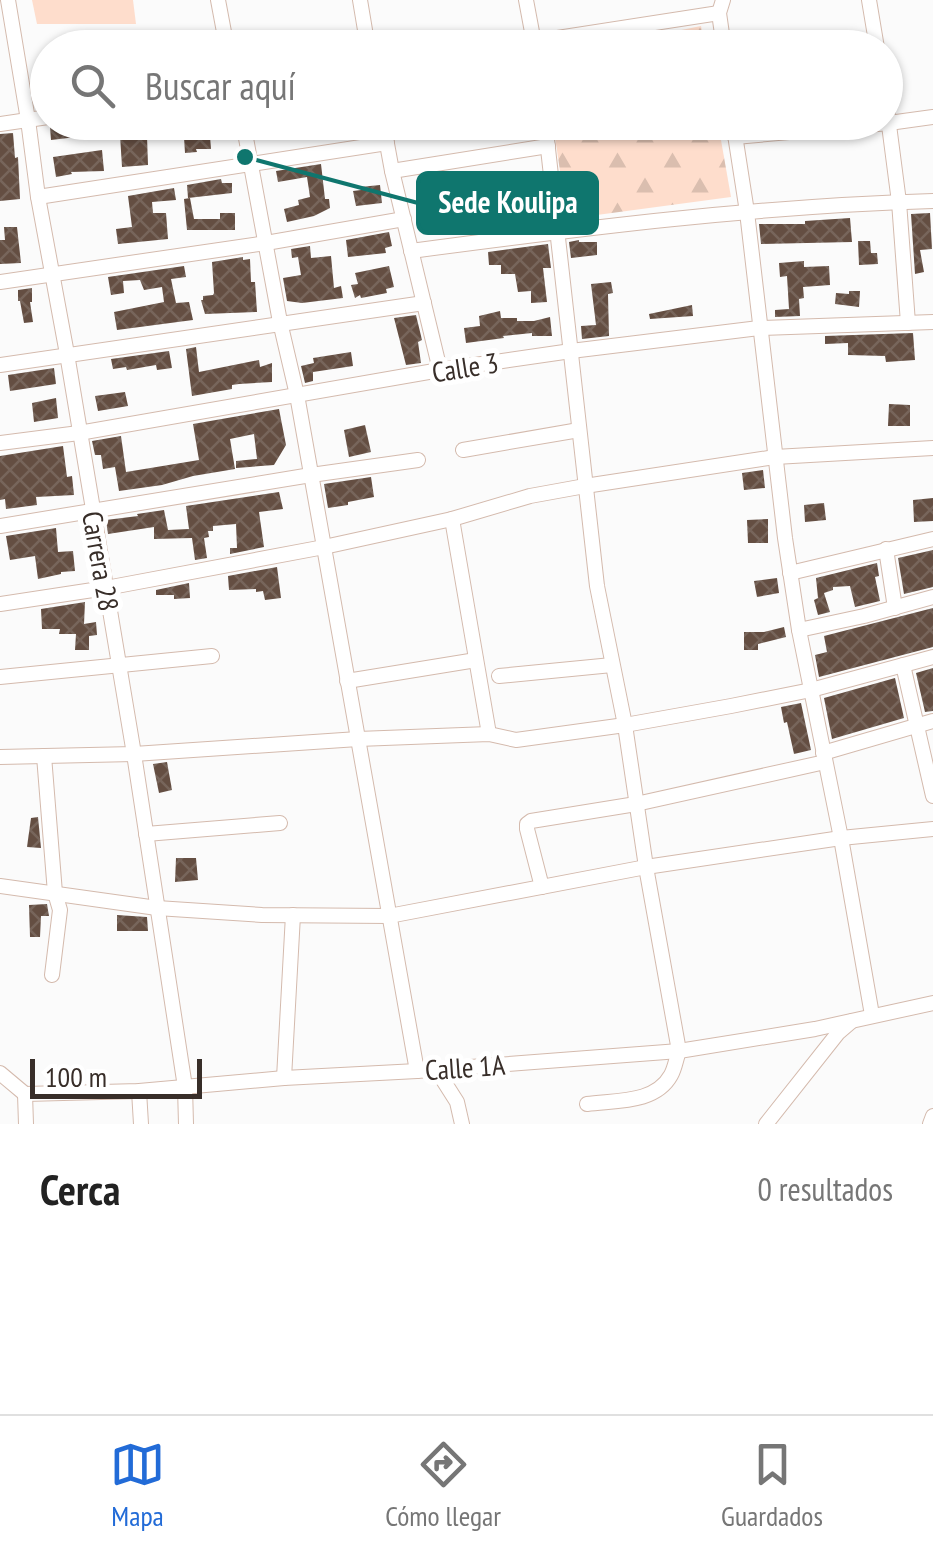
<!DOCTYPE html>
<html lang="es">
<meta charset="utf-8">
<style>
:root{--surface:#fff;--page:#f6f6f6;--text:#222;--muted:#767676;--line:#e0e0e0;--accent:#226bd7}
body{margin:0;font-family:"PT Sans Narrow",sans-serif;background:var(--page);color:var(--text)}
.scale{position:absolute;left:30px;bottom:25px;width:172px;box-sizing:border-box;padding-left:10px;border:5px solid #382e29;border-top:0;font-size:28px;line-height:35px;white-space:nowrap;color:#382e29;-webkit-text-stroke:8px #fff;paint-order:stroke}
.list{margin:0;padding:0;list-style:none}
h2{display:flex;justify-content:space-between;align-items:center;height:130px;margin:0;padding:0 40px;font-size:42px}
h2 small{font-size:32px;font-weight:400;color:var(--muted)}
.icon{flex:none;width:55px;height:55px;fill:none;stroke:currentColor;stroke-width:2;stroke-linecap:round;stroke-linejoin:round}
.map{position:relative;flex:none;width:933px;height:1124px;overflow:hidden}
.search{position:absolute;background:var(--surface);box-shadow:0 2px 8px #0004;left:30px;right:30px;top:30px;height:110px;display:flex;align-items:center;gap:25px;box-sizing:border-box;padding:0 35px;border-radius:55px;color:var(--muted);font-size:38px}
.sheet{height:290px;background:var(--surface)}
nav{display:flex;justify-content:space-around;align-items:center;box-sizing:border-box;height:140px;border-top:2px solid var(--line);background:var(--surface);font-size:28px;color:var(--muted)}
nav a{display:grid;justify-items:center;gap:5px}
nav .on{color:var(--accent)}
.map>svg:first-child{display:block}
</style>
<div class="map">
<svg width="933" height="1124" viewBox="0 0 933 1124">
<defs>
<pattern id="forest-firs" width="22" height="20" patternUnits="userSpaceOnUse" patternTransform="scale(2.5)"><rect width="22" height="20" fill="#feddcc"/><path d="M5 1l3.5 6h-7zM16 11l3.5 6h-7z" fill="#dabeaf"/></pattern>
<pattern id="building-cross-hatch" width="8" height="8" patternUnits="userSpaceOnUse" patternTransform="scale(2.5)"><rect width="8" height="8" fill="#644e42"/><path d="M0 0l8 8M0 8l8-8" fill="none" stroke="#77655b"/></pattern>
</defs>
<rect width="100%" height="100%" fill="#fbfbfb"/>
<!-- forest -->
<g fill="url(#forest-firs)">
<path d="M 701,26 L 705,47 L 597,47 Z"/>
<path d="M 553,123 L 718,123 L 731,197 L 567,219 Z"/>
</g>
<!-- pitch -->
<path fill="#feddcc" d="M 32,0 L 133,0 L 136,24 L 37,24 Z"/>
<!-- building -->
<g fill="url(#building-cross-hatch)">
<path d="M 57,122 L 165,122 L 166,133 L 147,136 L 148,165 L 122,167 L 120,135 L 111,136 L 110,133 L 51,140 L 50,127 Z"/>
<path d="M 183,122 L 197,122 L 198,128 L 221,126 L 222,135 L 210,136 L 211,149 L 196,149 L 197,152 L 185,153 Z"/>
<path d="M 13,133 L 15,158 L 18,157 L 20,199 L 0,201 L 0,134 Z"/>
<path d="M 102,150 L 104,171 L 71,172 L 72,174 L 56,177 L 53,157 Z"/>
<path d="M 321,164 L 325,199 L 329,199 L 330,208 L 314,216 L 287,222 L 284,209 L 299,205 L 298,200 L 310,197 L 307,177 L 278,182 L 276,171 Z"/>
<path d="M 221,179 L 222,183 L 232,183 L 232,193 L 188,198 L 187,185 Z"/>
<path d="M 380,185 L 382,203 L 356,206 L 353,191 L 361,190 L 360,187 Z"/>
<path d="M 174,188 L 176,200 L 152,202 L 153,213 L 166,213 L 168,239 L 118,244 L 116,229 L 132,227 L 128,196 Z"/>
<path d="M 190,198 L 194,219 L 220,219 L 220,213 L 235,213 L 235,230 L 187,230 L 184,199 Z"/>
<path d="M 930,213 L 932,249 L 920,250 L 924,272 L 915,274 L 911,214 Z"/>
<path d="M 850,218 L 852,242 L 761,244 L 759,224 L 805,224 L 805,221 Z"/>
<path d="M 4,227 L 17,227 L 21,263 L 0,264 L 0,240 L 5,240 Z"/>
<path d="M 389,232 L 392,246 L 385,248 L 386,253 L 348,257 L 346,240 Z"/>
<path d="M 579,240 L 579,242 L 597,242 L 597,255 L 571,258 L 569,242 Z"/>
<path d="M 858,241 L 870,241 L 871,253 L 877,253 L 878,264 L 859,265 Z"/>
<path d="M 548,244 L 551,268 L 543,268 L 547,302 L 531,303 L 531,291 L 518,292 L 515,274 L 501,274 L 501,265 L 489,265 L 488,252 Z"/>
<path d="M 310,246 L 311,258 L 331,256 L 334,288 L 341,286 L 343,298 L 302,303 L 287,301 L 283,278 L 301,275 L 298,257 L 292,258 L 291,249 Z"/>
<path d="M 243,257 L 243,260 L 250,259 L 251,282 L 255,282 L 257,312 L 205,314 L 201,300 L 203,300 L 203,296 L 213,295 L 214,293 L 212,262 Z"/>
<path d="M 804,261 L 804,267 L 829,266 L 830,285 L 803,287 L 804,298 L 799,299 L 800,316 L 775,317 L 775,310 L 789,309 L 787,276 L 780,277 L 779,263 Z"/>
<path d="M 184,266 L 186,277 L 171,279 L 176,303 L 189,302 L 193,320 L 117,330 L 114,312 L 164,302 L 162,287 L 144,290 L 140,280 L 123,281 L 124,293 L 111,295 L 108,277 Z"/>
<path d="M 389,266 L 394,287 L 386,289 L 387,293 L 361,298 L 360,295 L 355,298 L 351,285 L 358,284 L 355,273 Z"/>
<path d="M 611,282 L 613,293 L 608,294 L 609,336 L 582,339 L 581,326 L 596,325 L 591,284 Z"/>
<path d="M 32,288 L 32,302 L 30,302 L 33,322 L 24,323 L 20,301 L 18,301 L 18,290 Z"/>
<path d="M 849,291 L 860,291 L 859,307 L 835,304 L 836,293 L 849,294 Z"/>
<path d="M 692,305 L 693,316 L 650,319 L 649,314 Z"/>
<path d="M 500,311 L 501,318 L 517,318 L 517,321 L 534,321 L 550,317 L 552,336 L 532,336 L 532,333 L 503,336 L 504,338 L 466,343 L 464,328 L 480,326 L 479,316 Z"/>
<path d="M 416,315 L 422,340 L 418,342 L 421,363 L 406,365 L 394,318 Z"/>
<path d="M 913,333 L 915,360 L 886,362 L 885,356 L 848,355 L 848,343 L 825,344 L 825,336 Z"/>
<path d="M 196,347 L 199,372 L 259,360 L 260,367 L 272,363 L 272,382 L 239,384 L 232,385 L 232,389 L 192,396 L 186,349 Z"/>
<path d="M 169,351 L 172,368 L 157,370 L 156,365 L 127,370 L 126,367 L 113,369 L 111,359 Z"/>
<path d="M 351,352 L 353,366 L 313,372 L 313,381 L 305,383 L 301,366 L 314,363 L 313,358 Z"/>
<path d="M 54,368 L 56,384 L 10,391 L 8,375 Z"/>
<path d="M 125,392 L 128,406 L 98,411 L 95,396 Z"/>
<path d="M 56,398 L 58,418 L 34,422 L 32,403 Z"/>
<path d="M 889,404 L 910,405 L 910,426 L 888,426 Z"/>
<path d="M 279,409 L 286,445 L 274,465 L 236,468 L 236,461 L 257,459 L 254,434 L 230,439 L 235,469 L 193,476 L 162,485 L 119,491 L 115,467 L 103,469 L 101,455 L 95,455 L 92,441 L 121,436 L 126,472 L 199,460 L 193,424 Z"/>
<path d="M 365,425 L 371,452 L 349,457 L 344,430 Z"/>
<path d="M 63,446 L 67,477 L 72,476 L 74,495 L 36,497 L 37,505 L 6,509 L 5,499 L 0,500 L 0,456 Z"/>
<path d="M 763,470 L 765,488 L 744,490 L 742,473 Z"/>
<path d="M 371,477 L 374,497 L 348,502 L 348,505 L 328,508 L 324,484 Z"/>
<path d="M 279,492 L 283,509 L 259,512 L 264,547 L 230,554 L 230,548 L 237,548 L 236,524 L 213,526 L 213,531 L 208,531 L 209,537 L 204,538 L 207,558 L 195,560 L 192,538 L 154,539 L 154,527 L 108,534 L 106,520 L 138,516 L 137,514 L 164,510 L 168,530 L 189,529 L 186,506 Z"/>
<path d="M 933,498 L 933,521 L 914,522 L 913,500 Z"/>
<path d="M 824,503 L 826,520 L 805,522 L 804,505 Z"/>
<path d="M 768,519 L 768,543 L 748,543 L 747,520 Z"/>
<path d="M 56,528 L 58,552 L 73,551 L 75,571 L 61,572 L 61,574 L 38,579 L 35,556 L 10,560 L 6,536 Z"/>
<path d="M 933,550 L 933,587 L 904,594 L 898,558 Z"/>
<path d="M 877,563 L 879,576 L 875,577 L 880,601 L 855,607 L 850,586 L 833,587 L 833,590 L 824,593 L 830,612 L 818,615 L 814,600 L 818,598 L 816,578 Z"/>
<path d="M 277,567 L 281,598 L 265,600 L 263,591 L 256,592 L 256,589 L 229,590 L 228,576 Z"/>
<path d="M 777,578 L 779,593 L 757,597 L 754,581 Z"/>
<path d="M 189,583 L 190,598 L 174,599 L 174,595 L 156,595 L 156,590 Z"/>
<path d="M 85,602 L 84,624 L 96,622 L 97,635 L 89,636 L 89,650 L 75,650 L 76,634 L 59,634 L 60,629 L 42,629 L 41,609 Z"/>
<path d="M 933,608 L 933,647 L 819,677 L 815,655 L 827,652 L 824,636 Z"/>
<path d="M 784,627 L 786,637 L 758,644 L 758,650 L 744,650 L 744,632 L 764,632 Z"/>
<path d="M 933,668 L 933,711 L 925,712 L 916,673 Z"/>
<path d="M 895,678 L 904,718 L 832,739 L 824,698 Z"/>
<path d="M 801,703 L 811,750 L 794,754 L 787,722 L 784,723 L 781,707 Z"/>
<path d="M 167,762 L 172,790 L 159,793 L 153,764 Z"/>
<path d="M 38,817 L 41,848 L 27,847 L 31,818 Z"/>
<path d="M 176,858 L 196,858 L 198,880 L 175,882 Z"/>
<path d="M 47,904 L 49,916 L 41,916 L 40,937 L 30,937 L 29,905 Z"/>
<path d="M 117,915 L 147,917 L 148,931 L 117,931 Z"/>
</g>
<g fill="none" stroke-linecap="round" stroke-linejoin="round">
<defs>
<g id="minor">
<path d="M 8,0 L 28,120 L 38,197 L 67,354 L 134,754 L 185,1087 L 186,1124"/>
<path d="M 218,0 L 227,48"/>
<path d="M 360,0 L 368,48"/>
<path d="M 526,0 L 535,48"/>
<path d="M 723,0 L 719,13 L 724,48"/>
<path d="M 869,0 L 877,48"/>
<path d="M 493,48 L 719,13"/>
<path d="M 886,102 L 899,202 L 908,323"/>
<path d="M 243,122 L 280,322 L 297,395 L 417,1071"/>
<path d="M 383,122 L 392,171 L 440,370"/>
<path d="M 545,122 L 597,586 L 625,725 L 646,867 L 679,1051 C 676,1059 675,1068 671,1075 C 655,1104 615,1100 587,1104"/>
<path d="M 733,122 L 747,212 L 785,538 L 799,630 L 841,838 L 872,1015"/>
<path d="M 0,124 L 48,117"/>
<path d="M 735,137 L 889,123 L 933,117"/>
<path d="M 392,171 L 548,146"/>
<path d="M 38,197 L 387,143"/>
<path d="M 411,251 C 584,228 758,206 933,201"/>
<path d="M 0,282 L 266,243 L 404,219"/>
<path d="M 0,365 L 424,303"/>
<path d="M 0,443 L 79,433 L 440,370 L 571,351 L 759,328 L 933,322"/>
<path d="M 463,450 L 579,430"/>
<path d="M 452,519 L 489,734"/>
<path d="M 0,526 L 311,475 L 418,460"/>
<path d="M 886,549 L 895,608"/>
<path d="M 790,573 L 933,539"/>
<path d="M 0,604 L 106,588 L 324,547 L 452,519 L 530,496 L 585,486 L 775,457 L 933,448"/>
<path d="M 799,630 L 864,616 L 933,597"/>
<path d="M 903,665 L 933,796"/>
<path d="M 499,676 L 612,665"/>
<path d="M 0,677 L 212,656"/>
<path d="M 347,681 L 476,660"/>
<path d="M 823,753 L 933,721"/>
<path d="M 44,756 L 55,893 L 60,910 L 52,975"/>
<path d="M 0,757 L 134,754 L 358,739 L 489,734 L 516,740 L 625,725 L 731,706 L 811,690 L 933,657"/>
<path d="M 146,834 L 280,823"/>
<path d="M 0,886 L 157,908 L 262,915 L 389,916 L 646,867 L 841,838 L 933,829"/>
<path d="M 542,887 L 527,829 L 527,824 L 531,821 L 636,804 L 825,762"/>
<path d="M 436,1069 L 457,1102 L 462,1124"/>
<path d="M 0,1073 L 25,1094 L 139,1091 L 284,1078 L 417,1071 L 679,1051 L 815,1029 L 933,1003"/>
<path d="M 284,1078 L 293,915"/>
<path d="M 139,1091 L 141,1124"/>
<path d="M 25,1094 L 26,1124"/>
<path d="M 766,1124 L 838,1033 L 852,1021"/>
<path d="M 930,1124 L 933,1116"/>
</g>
</defs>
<!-- minor casing -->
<use href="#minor" stroke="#d4baad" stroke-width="16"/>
<!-- minor -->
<use href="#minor" stroke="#fff" stroke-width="14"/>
</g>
<g text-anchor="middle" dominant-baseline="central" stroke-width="10" stroke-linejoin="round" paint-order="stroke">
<!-- street labels -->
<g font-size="28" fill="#382e29" stroke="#fff">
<text transform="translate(465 367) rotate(-9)">Calle 3</text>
<text transform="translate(101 561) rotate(80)">Carrera 28</text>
<text transform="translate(465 1067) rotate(-4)">Calle 1A</text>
</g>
</g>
<!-- callouts -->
<path fill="none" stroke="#0f766e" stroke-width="4" d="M245 157L418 203"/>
<circle fill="#0f766e" stroke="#fff" stroke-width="4" cx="245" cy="157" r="10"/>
<rect fill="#0f766e" stroke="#0f766e" stroke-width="4" x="418" y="173" width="179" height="60" rx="10"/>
<g font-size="30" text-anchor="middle" font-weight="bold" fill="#fff">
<text x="508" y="213">Sede Koulipa</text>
</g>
</svg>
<div class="scale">100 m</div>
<div class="search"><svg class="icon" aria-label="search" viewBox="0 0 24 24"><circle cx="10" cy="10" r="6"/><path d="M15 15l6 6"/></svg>Buscar aquí</div>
</div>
<section class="sheet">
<h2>Cerca<small>0 resultados</small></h2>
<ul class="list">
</ul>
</section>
<nav>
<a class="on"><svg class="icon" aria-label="map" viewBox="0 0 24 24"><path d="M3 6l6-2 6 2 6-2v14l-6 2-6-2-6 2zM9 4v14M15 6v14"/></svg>Mapa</a>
<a><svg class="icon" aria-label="directions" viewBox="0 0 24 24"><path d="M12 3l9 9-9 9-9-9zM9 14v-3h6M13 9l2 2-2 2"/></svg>Cómo llegar</a>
<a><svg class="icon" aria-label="saved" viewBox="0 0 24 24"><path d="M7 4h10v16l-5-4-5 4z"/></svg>Guardados</a>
</nav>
